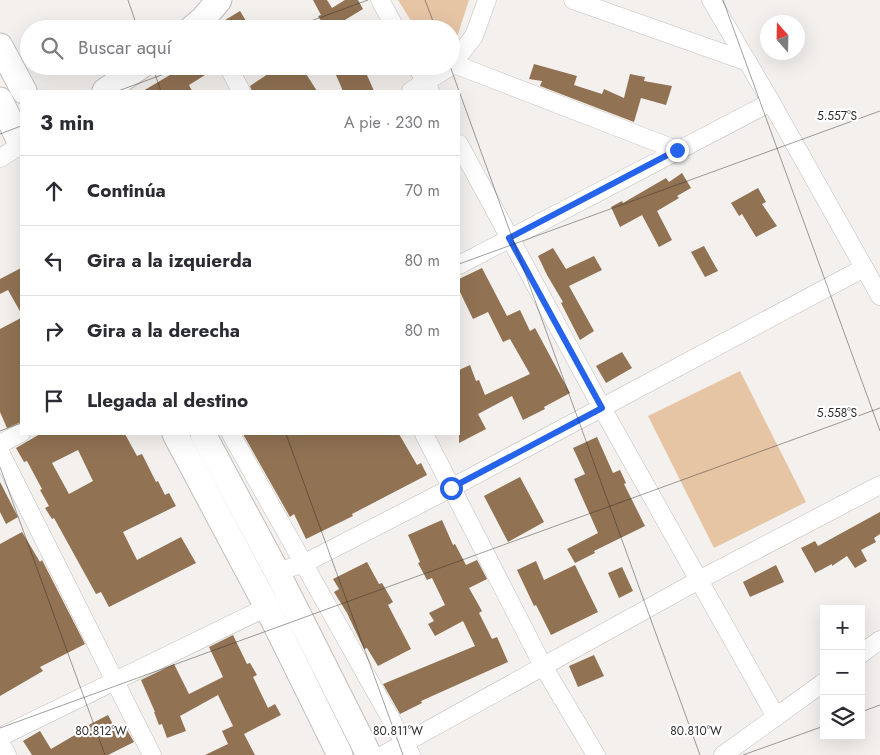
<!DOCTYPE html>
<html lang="es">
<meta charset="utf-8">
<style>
:root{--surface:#fff;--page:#f2f2f3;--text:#2b2b33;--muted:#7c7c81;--line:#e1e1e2}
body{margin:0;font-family:Jost,sans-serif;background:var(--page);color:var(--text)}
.controls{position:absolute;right:15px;bottom:15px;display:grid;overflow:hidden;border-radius:0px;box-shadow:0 5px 20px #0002}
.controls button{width:45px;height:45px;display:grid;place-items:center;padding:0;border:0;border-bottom:1px solid var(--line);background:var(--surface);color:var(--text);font:25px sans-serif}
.compass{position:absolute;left:760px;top:15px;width:45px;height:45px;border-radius:50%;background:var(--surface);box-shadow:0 5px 20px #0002;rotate:340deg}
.stop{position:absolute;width:15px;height:15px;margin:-11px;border:4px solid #2563eb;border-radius:50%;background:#fff}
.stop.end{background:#2563eb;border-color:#fff;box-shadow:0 1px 5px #0008}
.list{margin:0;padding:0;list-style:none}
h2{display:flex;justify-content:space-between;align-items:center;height:65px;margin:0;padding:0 20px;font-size:21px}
h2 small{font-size:16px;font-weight:400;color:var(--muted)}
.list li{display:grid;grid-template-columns:32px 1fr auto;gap:15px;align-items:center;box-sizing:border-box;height:70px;padding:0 20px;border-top:1px solid var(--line)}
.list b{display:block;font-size:19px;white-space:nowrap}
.list em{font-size:16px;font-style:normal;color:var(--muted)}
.icon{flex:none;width:28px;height:28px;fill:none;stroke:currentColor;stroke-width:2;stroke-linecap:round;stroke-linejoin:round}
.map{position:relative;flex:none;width:880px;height:755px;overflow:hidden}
.search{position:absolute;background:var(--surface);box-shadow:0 5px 20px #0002;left:20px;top:20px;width:440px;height:55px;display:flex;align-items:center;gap:12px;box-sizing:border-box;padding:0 18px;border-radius:28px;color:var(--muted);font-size:19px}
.panel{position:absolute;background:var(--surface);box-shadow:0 5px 20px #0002;left:20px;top:90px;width:440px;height:345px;border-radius:0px}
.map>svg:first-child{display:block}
</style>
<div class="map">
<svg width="880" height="755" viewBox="0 0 880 755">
<rect width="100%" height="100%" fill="#f4f0ed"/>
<!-- green -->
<g fill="#e6c5a5">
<path d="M 398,0 L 469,0 L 458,34 L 451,44 L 451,29 L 416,29 Z"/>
<path d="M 740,371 L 806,502 L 714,548 L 648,416 Z"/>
</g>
<!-- building -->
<g fill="#917253" fill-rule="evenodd">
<path d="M 313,0 L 327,0 L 332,8 L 345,0 L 358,0 L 363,9 L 330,29 L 326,29 L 318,16 L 321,15 Z"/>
<path d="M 240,11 L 251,29 L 214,29 L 217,25 Z"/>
<path d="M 534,64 L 577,76 L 574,85 L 602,94 L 604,89 L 624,98 L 630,74 L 645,77 L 644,81 L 672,86 L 666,105 L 641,98 L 634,122 L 540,86 L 542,81 L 529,79 Z"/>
<path d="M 185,66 L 218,67 L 189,85 L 192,91 L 143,91 Z"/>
<path d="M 280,66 L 301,66 L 317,91 L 252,91 L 250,86 Z"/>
<path d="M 332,66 L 363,66 L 374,91 L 343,91 Z"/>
<path d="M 682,173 L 691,188 L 677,196 L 679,198 L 657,211 L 672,240 L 659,247 L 642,215 L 620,227 L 611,207 L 622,201 L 623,203 L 666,178 L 669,182 Z"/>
<path d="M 758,188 L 766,202 L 762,204 L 777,226 L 756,237 L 742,214 L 739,216 L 731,203 Z"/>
<path d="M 704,246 L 718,271 L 705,277 L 691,252 Z"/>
<path d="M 553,248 L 566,269 L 594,256 L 602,270 L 569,286 L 594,331 L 580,340 L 561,303 L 563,302 L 547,275 L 538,256 Z"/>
<path d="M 21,268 L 21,313 L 8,290 L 0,294 L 0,279 Z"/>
<path d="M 482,268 L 507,316 L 520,310 L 530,331 L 535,328 L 570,393 L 544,407 L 545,409 L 523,420 L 512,396 L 478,414 L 486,429 L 459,443 L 459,370 L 470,365 L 476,381 L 479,380 L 485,395 L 530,374 L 510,339 L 503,342 L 488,312 L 473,319 L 459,290 L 459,279 Z"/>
<path d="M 21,318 L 21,422 L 7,428 L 0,412 L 0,329 Z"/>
<path d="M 622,352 L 632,368 L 606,383 L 596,366 Z"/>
<path d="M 40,434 L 125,434 L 137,456 L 142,454 L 156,482 L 158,481 L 165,495 L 169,493 L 176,506 L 123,532 L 137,560 L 181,537 L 196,563 L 109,607 L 101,592 L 96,594 L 54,518 L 52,519 L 45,508 L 49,506 L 40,490 L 42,489 L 27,461 L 24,462 L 16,448 ZM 78,450 L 93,481 L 69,494 L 52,463 Z"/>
<path d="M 243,434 L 399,434 L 417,465 L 421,463 L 427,475 L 352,514 L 353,516 L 306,539 L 294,514 L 290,517 Z"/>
<path d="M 597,437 L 613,473 L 620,470 L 626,483 L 624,484 L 645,526 L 594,551 L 595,553 L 575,563 L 567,549 L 598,533 L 574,479 L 585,474 L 573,448 Z"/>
<path d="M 520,477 L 544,522 L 508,542 L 484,496 Z"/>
<path d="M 0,482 L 18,517 L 6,524 L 0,512 Z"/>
<path d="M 880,512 L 880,534 L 874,538 L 876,542 L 861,550 L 867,561 L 855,568 L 847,556 L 832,566 L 832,564 L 815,573 L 801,548 L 815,541 L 818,546 Z"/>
<path d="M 442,520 L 453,545 L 455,544 L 466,565 L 477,560 L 487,579 L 469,588 L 482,611 L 479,613 L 492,639 L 497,637 L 508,662 L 421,701 L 422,703 L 400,714 L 383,684 L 475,646 L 463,621 L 435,636 L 428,624 L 434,621 L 429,613 L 445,605 L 432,578 L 427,580 L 418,563 L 420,562 L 408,535 Z"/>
<path d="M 22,532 L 40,562 L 42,560 L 85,644 L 40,667 L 43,671 L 0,696 L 0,544 Z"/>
<path d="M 536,561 L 544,580 L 575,565 L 598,612 L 551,635 L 536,605 L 534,606 L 517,570 Z"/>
<path d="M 367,562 L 379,584 L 382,583 L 393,602 L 388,605 L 411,649 L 378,666 L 367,648 L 364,649 L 347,613 L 334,592 L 339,589 L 333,579 Z"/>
<path d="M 776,565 L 784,582 L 750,597 L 743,582 Z"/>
<path d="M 622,567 L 633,591 L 619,598 L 608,573 Z"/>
<path d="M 233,635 L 247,664 L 250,663 L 257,675 L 253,677 L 268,708 L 275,704 L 281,715 L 244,734 L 255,755 L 205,755 L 228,744 L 222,731 L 233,726 L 218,695 L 180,716 L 186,731 L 167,738 L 162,724 L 159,725 L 154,712 L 155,712 L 141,680 L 174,664 L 189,694 L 223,677 L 209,647 Z"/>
<path d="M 594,655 L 604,676 L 578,687 L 569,666 Z"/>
<path d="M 108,715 L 118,734 L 127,730 L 134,742 L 108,755 L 32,755 L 23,741 L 40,731 L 51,749 L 80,732 L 79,730 Z"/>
</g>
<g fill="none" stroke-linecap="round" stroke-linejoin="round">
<defs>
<g id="street">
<path d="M 380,0 L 396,29"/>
<path d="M 573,0 L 748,62"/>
<path d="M 711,0 L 771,102 L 880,296"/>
<path d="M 454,64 L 677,150"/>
<path d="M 228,66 L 241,91"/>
<path d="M 417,66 L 430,91"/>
<path d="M 451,66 L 474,36 L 487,0"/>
<path d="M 411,91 L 451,66"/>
<path d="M 459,144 L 602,408 L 776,717"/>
<path d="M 0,158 L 21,145"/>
<path d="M 459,265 L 771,102"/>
<path d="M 231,434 L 411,755"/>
<path d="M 424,434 L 543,666 L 596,755"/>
<path d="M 0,444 L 21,433"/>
<path d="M 0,452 L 152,755"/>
<path d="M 277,572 L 305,563 L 451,488 L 864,268"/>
<path d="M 861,654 L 880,640"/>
<path d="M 0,737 L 267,607"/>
<path d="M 0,742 L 7,755"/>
<path d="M 383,755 L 699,580 L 880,485"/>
<path d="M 723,755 L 824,682"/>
</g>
<g id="secondary">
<path d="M 191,29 L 203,19 L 219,0"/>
<path d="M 0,46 L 24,91"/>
<path d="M 105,91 L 141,66"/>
<path d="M 0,100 L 21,144"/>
<path d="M 175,434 L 267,607 L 340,755"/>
<path d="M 203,434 L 277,572 L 369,755"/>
</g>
</defs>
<!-- street casing -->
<use href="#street" stroke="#c2bfbb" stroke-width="19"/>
<!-- secondary casing -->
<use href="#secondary" stroke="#c2bfbb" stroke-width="27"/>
<!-- street -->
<use href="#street" stroke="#fff" stroke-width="18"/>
<!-- secondary -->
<use href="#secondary" stroke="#fff" stroke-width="25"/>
</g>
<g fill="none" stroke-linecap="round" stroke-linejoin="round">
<!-- route -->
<path stroke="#2563eb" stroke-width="6" d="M 451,488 L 602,408 L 509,238 L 677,150"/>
</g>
<!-- ticks -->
<path fill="none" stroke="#2d2c2b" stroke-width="1" stroke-opacity="0.45" d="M 128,0 L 138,29M 425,0 L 436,29M 723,0 L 880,431M 289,29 L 368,0M 152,66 L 161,91M 450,66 L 459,91M 118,91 L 186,66M 459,91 L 700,755M 0,134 L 21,126M 459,264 L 880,111M 0,431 L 21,423M 286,434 L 403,755M 0,467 L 105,755M 861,712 L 880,705M 0,728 L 880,408M 743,755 L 824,726"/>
<g font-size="12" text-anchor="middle" fill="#2d2c2b" stroke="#fff" stroke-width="4.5" stroke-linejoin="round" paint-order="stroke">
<text x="837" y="120">5.557°S</text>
<text x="837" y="417">5.558°S</text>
<text x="101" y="735">80.812°W</text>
<text x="398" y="735">80.811°W</text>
<text x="696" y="735">80.810°W</text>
</g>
</svg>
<div class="controls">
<button>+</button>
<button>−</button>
<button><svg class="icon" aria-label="layers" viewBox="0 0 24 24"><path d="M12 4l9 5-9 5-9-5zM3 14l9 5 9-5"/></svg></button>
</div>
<svg class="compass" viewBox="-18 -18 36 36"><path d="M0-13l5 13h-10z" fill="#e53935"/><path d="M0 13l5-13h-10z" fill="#7c7c81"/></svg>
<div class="stop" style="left:451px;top:488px"></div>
<div class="stop end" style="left:677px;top:150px"></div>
<div class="search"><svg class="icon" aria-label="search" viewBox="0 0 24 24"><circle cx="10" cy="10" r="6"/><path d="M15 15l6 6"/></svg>Buscar aquí</div>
<section class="panel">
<h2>3 min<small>A pie · 230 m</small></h2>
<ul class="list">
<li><svg class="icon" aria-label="ahead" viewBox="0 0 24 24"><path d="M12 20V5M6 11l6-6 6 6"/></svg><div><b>Continúa</b></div><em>70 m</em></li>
<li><svg class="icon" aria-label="left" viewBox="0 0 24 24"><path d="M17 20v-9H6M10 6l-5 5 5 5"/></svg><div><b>Gira a la izquierda</b></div><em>80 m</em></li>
<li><svg class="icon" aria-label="right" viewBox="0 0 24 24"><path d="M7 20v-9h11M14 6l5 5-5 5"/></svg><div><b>Gira a la derecha</b></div><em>80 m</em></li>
<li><svg class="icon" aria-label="arrive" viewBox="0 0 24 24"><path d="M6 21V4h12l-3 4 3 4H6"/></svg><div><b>Llegada al destino</b></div></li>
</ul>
</section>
</div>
